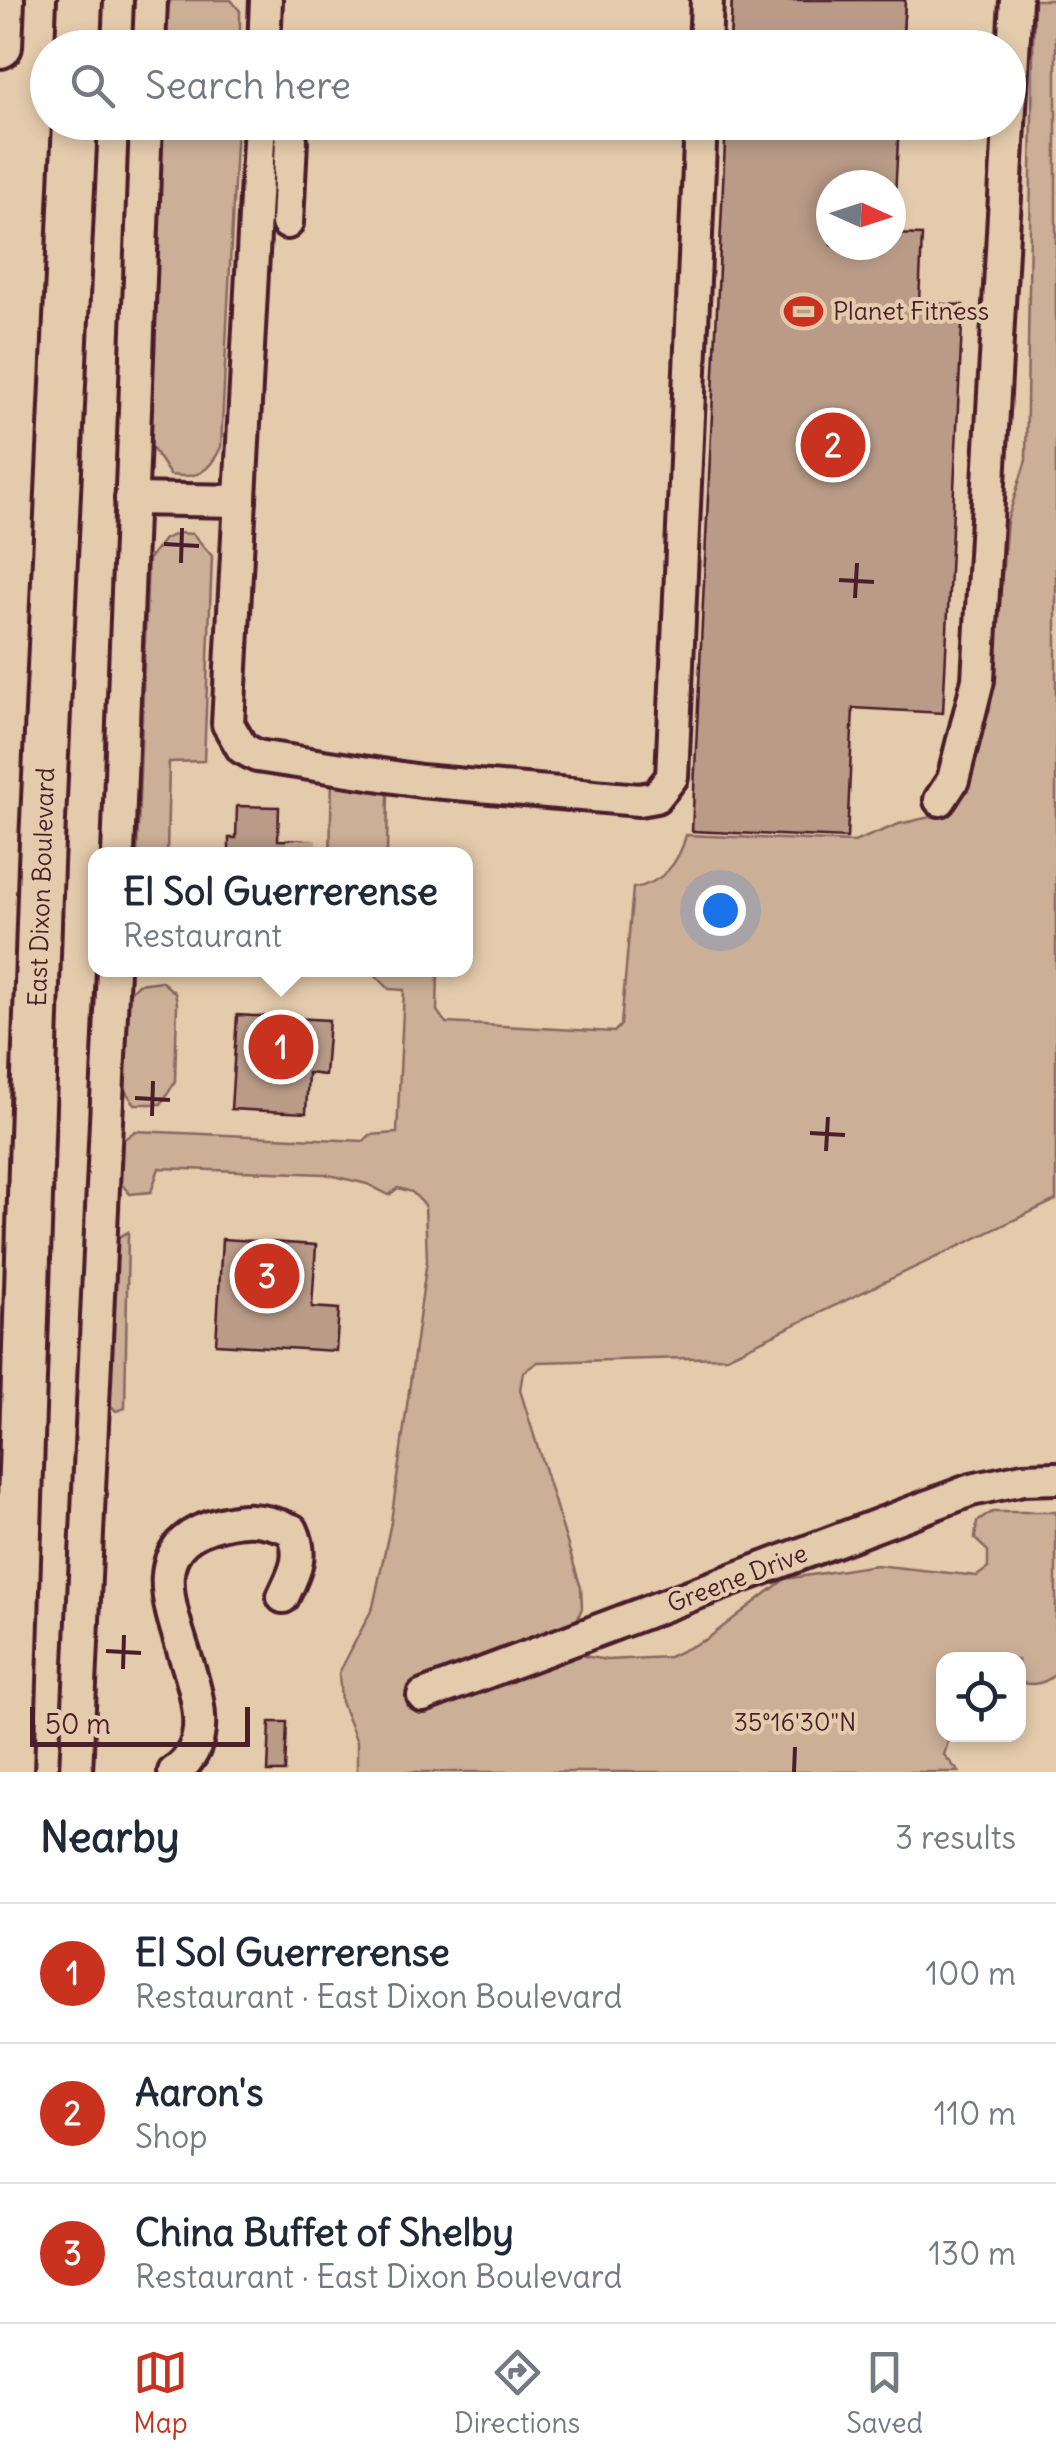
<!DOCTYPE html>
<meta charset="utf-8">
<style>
:root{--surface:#fff;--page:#f2f2f3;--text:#1f2937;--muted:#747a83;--line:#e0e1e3;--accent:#c8321e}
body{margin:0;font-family:Delius,sans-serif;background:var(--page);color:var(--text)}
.controls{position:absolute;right:30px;bottom:30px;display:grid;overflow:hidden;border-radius:20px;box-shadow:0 5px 15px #0003}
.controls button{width:90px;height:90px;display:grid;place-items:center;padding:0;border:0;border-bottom:2px solid var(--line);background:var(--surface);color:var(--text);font:50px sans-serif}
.compass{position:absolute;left:816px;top:170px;width:90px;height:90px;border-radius:50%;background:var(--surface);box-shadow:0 5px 15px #0003;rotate:93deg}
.scale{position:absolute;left:30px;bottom:25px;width:220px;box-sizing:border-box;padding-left:10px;border:5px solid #4a1f2b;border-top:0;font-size:28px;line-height:35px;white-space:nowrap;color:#4a1f2b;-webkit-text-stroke:8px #e4cbac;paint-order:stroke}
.you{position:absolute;left:720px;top:910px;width:35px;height:35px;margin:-25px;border:8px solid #fff;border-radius:50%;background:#1a73e8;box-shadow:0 0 0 15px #1a73e833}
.badge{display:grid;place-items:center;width:65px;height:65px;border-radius:50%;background:var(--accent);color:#fff;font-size:32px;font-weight:700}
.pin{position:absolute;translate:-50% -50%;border:5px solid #fff;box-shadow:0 2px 10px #0006}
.popup{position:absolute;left:88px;top:847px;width:385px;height:130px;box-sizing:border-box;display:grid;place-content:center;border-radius:20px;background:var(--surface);filter:drop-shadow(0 2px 8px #0005);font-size:32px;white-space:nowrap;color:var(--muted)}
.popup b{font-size:38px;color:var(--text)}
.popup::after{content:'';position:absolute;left:50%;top:100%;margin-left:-20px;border:20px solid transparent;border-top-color:var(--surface)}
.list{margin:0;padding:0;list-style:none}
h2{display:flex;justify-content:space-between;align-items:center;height:130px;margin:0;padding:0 40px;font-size:42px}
h2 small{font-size:32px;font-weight:400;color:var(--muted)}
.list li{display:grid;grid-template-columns:65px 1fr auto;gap:30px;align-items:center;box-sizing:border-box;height:140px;padding:0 40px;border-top:2px solid var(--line)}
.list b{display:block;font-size:38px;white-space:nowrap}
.list p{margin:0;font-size:32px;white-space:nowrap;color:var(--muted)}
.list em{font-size:32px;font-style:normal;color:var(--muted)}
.icon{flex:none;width:55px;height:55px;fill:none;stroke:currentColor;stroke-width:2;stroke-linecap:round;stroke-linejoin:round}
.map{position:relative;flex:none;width:1056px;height:1772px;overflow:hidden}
.search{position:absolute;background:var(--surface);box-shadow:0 5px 15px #0003;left:30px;right:30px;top:30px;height:110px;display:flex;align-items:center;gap:25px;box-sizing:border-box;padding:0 35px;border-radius:55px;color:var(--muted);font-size:38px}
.sheet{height:550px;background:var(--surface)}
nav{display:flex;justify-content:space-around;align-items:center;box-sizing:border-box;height:140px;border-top:2px solid var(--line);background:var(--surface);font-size:28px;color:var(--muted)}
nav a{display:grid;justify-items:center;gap:5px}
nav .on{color:var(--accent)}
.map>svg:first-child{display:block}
</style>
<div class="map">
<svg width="1056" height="1772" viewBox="0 0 1056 1772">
<rect width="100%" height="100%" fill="#e4cbac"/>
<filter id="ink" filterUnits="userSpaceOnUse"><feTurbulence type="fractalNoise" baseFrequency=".01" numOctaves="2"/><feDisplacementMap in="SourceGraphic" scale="20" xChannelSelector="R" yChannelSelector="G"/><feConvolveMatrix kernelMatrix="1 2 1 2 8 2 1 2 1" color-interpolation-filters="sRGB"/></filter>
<g filter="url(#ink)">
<!-- green -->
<g fill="#cbaf97" stroke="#8a6761" stroke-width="2.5">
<path d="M 171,0 L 231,0 L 240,11 L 240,47 L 161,48 L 162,21 Z"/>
<path d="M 1034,0 L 1056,0 L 1056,1200 L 727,1357 L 538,1362 L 523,1372 L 520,1390 L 581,1588 L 582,1608 L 573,1630 L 584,1656 L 607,1660 L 669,1657 L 707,1639 L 785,1579 L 876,1565 L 977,1576 L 988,1568 L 988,1551 L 975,1539 L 977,1522 L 992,1512 L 1056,1512 L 1056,1672 C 1048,1684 1031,1686 1019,1682 L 1018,1660 L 944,1660 L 944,1734 L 950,1735 L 944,1755 L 959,1772 L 357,1772 L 357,1742 L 341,1702 L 339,1673 L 373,1607 L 391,1522 L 427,1260 L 425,1205 L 412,1192 L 398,1188 L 389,1195 L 367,1184 L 325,1174 L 159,1168 L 151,1192 L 130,1194 L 118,1180 L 118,1144 L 135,1131 L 364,1141 L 370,1135 L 397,1133 L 404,990 L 389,989 L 371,970 L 438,970 L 437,1011 L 446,1023 L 614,1032 L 621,1025 L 633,888 C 662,884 679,863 686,835 L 854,842 L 899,824 L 939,815 L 959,800 L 990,710 L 1007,521 L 1026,460 Z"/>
<path d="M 159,123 L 237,123 L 221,447 C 209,473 197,479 170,475 L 149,443 Z"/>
<path d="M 179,533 L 193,534 L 212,556 L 204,761 L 169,762 L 167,854 L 137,854 L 148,560 L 164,539 Z"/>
<path d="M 332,779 L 388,791 L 387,854 L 330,854 Z"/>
<path d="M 161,981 L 175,993 L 177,1003 L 175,1082 L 161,1104 L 135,1104 L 122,1087 L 127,995 L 138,984 Z"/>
<path d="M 128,1232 L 125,1408 L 116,1411 L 107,1402 L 114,1246 L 117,1238 Z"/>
</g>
<!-- building -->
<g fill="#b99b88" stroke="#4a1f2b" stroke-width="2.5" fill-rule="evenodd">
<path d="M 732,0 L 905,0 L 902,48 L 730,48 Z"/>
<path d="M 732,0 L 905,0 L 902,48 L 730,48 Z"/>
<path d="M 726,122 L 899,122 L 893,234 L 922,235 L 919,303 L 963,305 L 943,713 L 853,708 L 847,838 L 692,831 ZM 831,185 L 891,185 L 891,245 L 831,245 Z"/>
<path d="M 237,806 L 279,807 L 278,840 L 312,841 L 311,854 L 229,854 L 229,838 L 236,838 Z"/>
<path d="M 237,1015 L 329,1020 L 325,1075 L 308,1073 L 306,1113 L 231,1109 Z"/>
<path d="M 222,1239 L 316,1245 L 312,1307 L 339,1309 L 336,1351 L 216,1344 Z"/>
<path d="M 270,1722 L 287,1722 L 285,1772 L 268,1772 Z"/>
</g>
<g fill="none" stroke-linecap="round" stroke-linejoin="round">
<!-- minor-tunnel -->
<path stroke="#c5a992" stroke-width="30" stroke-dasharray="30 15" stroke-linecap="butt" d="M 301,854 L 301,840"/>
<defs>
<g id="minor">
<path d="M 149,48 L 151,0"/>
<path d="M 264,48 L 266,0"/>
<path d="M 705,48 L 707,0"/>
<path d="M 260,122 L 228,724 L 242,748 L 257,756 L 421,781 L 639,800 L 656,797 L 672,777 L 701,122"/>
<path d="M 287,223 L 291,140"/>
<path d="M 131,499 L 240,501"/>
<path d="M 940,800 L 953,780 L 978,680 L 1016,0"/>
<path d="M 118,854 L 146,122"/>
<path d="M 423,1696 L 971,1490 L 1023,1479 L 1056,1478"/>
<path d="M 76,1772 L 113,970"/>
<path d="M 174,1772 C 258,1716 96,1565 210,1527 C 243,1517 260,1517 292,1530 C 304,1556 295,1572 283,1597"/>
</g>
<g id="highway">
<path d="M 0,46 L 2,0"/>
<path d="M 78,48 L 80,0"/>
<path d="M 11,1772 L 41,864 L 75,122"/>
</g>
</defs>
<!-- minor casing -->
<use href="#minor" stroke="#4a1f2b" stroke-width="38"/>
<!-- highway casing -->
<use href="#highway" stroke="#4a1f2b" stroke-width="50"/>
<!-- minor -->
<use href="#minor" stroke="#e4cbac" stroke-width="30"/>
<!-- highway -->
<use href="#highway" stroke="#e4cbac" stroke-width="42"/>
</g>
</g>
<!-- ticks -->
<path fill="none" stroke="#4a1f2b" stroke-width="4" d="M 164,544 L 199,546M 181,563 L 182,528M 839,580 L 874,582M 855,598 L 857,563M 135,1098 L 170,1100M 152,1116 L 153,1081M 810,1133 L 845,1135M 826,1151 L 828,1117M 106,1651 L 141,1653M 123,1669 L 124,1635M 794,1772 L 795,1747"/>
<!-- icons -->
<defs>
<symbol id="stadium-bare" viewBox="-9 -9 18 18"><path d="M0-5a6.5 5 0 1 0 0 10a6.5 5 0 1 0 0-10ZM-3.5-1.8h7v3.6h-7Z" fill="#c8321e" stroke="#e4cbac" stroke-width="2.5" paint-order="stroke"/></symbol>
</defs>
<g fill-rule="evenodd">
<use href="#stadium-bare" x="776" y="284" width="55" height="55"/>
</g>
<g text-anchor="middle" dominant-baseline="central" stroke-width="8" stroke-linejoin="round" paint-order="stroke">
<!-- poi labels -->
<g font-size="25" fill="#4a1f2b" stroke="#e4cbac" text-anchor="start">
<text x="833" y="311">Planet Fitness</text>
</g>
<!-- street labels -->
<g font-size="25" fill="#4a1f2b" stroke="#e4cbac">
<text transform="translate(41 887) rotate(-88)">East Dixon Boulevard</text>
<text transform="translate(737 1578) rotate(-21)">Greene Drive</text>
</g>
</g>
<g font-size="25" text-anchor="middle" fill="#4a1f2b" stroke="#e4cbac" stroke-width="8" stroke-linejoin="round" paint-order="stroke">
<text x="795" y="1731">35°16'30"N</text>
</g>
</svg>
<div class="controls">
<button><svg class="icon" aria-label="locate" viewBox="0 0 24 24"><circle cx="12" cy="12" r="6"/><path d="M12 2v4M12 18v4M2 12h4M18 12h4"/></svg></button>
</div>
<svg class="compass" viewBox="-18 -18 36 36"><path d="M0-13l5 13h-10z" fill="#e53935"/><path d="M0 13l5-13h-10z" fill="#747a83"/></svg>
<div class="scale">50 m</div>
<div class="you"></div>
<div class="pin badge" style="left:281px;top:1047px">1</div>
<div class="popup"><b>El Sol Guerrerense</b>Restaurant</div>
<div class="pin badge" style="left:833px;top:445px">2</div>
<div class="pin badge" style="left:267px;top:1276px">3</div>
<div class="search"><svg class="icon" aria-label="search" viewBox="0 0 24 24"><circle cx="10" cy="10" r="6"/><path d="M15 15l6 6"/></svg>Search here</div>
</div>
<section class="sheet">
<h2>Nearby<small>3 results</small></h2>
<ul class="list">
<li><span class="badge">1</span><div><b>El Sol Guerrerense</b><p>Restaurant · East Dixon Boulevard</p></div><em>100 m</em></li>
<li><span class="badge">2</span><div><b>Aaron's</b><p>Shop</p></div><em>110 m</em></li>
<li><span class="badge">3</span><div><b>China Buffet of Shelby</b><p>Restaurant · East Dixon Boulevard</p></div><em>130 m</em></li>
</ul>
</section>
<nav>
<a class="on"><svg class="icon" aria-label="map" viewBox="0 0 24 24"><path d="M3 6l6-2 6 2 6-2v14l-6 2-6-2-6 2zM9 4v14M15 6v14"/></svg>Map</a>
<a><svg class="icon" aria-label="directions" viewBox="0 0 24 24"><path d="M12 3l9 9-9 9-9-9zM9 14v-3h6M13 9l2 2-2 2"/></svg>Directions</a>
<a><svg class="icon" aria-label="saved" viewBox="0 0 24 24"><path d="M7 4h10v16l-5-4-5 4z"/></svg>Saved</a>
</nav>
